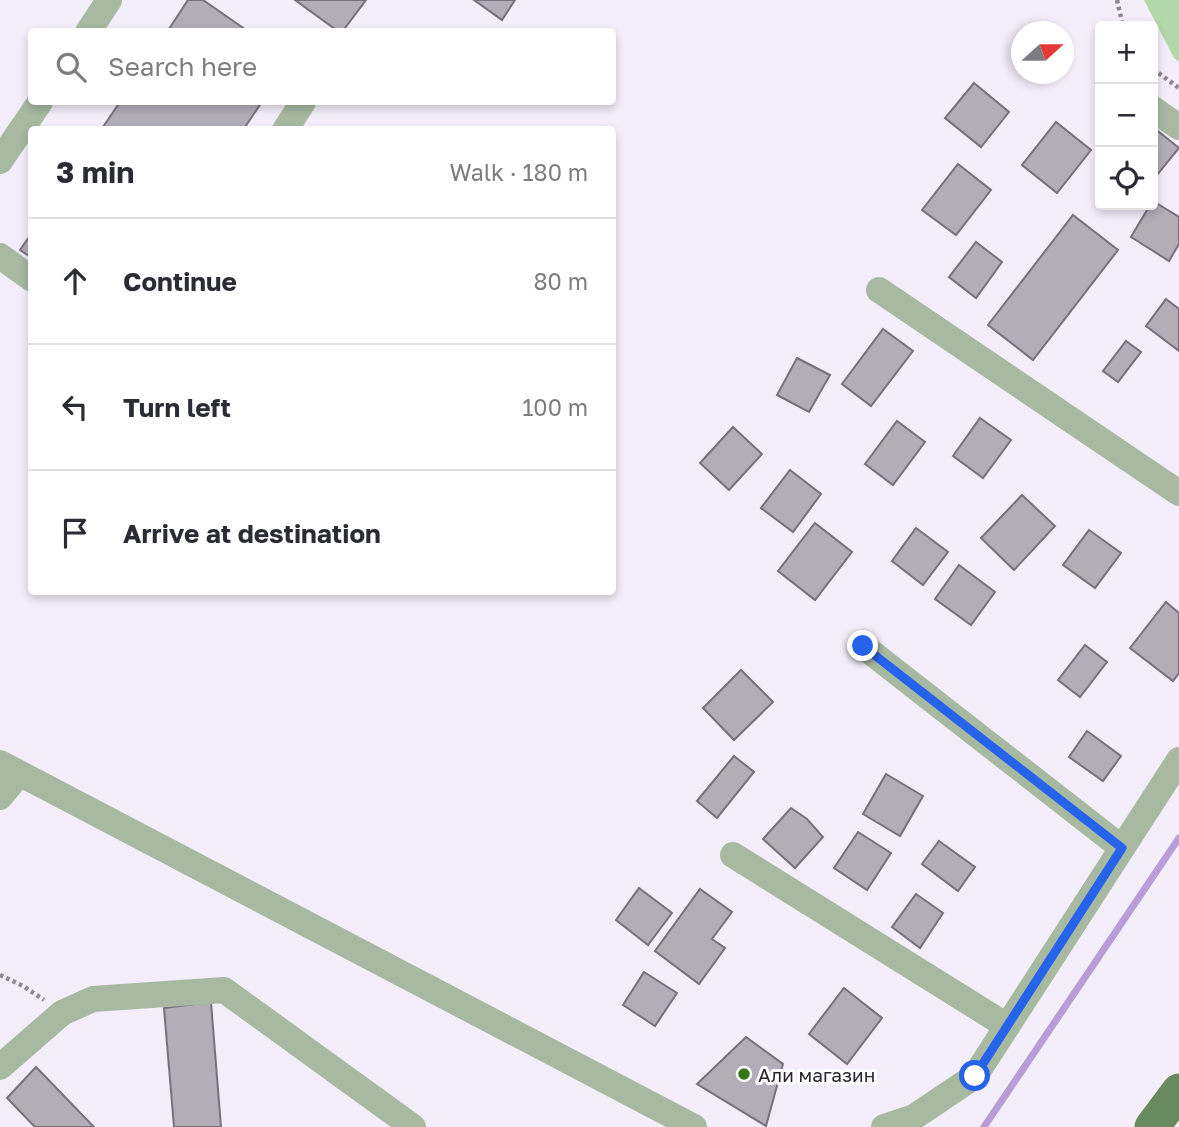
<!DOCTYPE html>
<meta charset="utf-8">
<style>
:root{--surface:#fff;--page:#f2f2f3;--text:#2b2b33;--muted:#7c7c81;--line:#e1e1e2}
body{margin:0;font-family:"Golos Text",sans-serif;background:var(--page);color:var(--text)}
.controls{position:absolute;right:21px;top:21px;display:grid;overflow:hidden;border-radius:7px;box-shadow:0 4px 10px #0003}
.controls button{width:63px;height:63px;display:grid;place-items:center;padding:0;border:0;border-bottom:2px solid var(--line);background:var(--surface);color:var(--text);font:35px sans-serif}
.compass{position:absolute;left:1011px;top:21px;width:63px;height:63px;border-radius:50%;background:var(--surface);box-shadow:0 4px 10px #0003;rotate:69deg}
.stop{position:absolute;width:21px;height:21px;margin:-16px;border:5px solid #2563eb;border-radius:50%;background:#fff}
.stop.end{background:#2563eb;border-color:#fff;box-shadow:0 2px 7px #0008}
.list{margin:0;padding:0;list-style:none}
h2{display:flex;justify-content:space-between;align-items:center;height:91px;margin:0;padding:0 28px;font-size:30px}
h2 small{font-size:23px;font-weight:400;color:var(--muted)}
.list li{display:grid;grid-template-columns:46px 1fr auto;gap:21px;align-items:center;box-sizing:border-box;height:126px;padding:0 28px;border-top:2px solid var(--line)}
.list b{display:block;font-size:26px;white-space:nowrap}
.list em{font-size:23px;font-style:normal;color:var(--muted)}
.icon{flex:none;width:38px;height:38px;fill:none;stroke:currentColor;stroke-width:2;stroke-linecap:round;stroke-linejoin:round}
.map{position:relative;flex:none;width:1179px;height:1127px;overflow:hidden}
.search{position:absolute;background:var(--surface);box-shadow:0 4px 10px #0003;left:28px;top:28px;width:588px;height:77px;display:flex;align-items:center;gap:18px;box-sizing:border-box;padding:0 24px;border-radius:7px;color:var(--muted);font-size:26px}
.panel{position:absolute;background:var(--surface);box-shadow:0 4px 10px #0003;left:28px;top:126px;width:588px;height:469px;border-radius:7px}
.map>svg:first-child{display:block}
</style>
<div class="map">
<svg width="1179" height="1127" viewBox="0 0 1179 1127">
<rect width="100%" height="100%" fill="#f3eef9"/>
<!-- green -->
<path fill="#b4d8a9" d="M 1144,0 L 1179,0 L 1179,62 L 1174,58 Z"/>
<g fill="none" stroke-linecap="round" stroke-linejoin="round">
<!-- stream -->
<path stroke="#b89dd8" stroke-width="7" d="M 984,1127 L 1179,838"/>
</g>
<!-- building -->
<g fill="#b2aeb8" stroke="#76727c" stroke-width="2">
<path d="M 188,0 L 203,0 L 249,32 L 167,32 Z"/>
<path d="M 295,0 L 366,0 L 342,32 L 339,32 Z"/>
<path d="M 474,0 L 515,0 L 502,20 Z"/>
<path d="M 974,83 L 1009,112 L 981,147 L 945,118 Z"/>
<path d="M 120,102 L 262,102 L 243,130 L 101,130 Z"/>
<path d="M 1056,122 L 1091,150 L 1057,193 L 1022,165 Z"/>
<path d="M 1153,127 L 1179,148 L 1153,180 Z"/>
<path d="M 958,164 L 991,190 L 956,235 L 922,210 Z"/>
<path d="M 1153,201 L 1179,217 L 1179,244 L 1169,261 L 1131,237 L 1150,205 L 1153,205 Z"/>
<path d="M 1073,215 L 1118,250 L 1033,360 L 988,325 Z"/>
<path d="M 32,233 L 32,258 L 20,250 Z"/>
<path d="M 976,242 L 1002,262 L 976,298 L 949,277 Z"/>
<path d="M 1166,299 L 1179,309 L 1179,351 L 1146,326 Z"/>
<path d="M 883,329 L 913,351 L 871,406 L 842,384 Z"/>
<path d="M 1126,341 L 1141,352 L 1118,382 L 1103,371 Z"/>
<path d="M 797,358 L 830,375 L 809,412 L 777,395 Z"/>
<path d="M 980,418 L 1011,440 L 983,478 L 953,456 Z"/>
<path d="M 897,421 L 925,442 L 893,485 L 865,464 Z"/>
<path d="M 733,427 L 762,454 L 729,490 L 700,463 Z"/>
<path d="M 790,470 L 821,494 L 793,532 L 761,508 Z"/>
<path d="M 1022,495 L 1055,526 L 1014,570 L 981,538 Z"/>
<path d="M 815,523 L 852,552 L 815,600 L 778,571 Z"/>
<path d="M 916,528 L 948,552 L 923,585 L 892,561 Z"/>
<path d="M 1089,530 L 1121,553 L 1095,588 L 1063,565 Z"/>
<path d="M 959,565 L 995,592 L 971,625 L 935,599 Z"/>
<path d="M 1166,602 L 1179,613 L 1179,673 L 1173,681 L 1130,648 Z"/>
<path d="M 1085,645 L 1107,662 L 1080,697 L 1058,680 Z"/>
<path d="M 741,670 L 773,702 L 734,740 L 703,708 Z"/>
<path d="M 1087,731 L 1121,756 L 1103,781 L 1069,757 Z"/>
<path d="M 734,756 L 754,772 L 717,818 L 697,801 Z"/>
<path d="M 886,774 L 923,796 L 900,836 L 863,814 Z"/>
<path d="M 791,808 L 807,819 L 823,837 L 795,868 L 763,839 Z"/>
<path d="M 858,832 L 891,853 L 867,890 L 834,868 Z"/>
<path d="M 939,841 L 975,867 L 958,891 L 922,864 Z"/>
<path d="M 639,888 L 672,913 L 648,945 L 616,920 Z"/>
<path d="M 700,889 L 732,912 L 712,939 L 725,948 L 699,984 L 655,951 Z"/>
<path d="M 916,894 L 943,913 L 920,948 L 892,927 Z"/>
<path d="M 644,972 L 677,993 L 655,1026 L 623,1005 Z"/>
<path d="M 844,988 L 882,1018 L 847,1064 L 809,1034 Z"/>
<path d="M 211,1002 L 221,1127 L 174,1127 L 164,1008 Z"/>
<path d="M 746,1037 L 783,1064 L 766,1126 L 697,1084 Z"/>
<path d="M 36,1067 L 94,1127 L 35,1127 L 7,1098 Z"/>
</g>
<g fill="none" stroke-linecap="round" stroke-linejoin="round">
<!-- path -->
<g stroke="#8d8991" stroke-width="4.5" stroke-dasharray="3.5 3.5" stroke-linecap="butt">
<path d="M 1117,0 L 1123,26"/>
<path d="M 1153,69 L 1179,88"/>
<path d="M 0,975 L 23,986 L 44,1000"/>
</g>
<!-- minor -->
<g stroke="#a7b9a1" stroke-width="26">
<path d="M 88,32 L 109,0"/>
<path d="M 1153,109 L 1179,127"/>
<path d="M 285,130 L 303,102"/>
<path d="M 0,161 L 40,102"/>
<path d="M 0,256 L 32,279"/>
<path d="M 879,290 L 1179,493"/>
<path d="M 863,646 L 1122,848"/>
<path d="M 0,763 L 694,1127"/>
<path d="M 0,797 L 19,774"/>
<path d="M 733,855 L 1007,1026"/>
<path d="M 0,1067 L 62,1013 L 93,999 L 224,990 L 413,1127"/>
<path d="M 884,1127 L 914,1117 L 975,1076 L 1179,760"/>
</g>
<!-- major -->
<path stroke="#698a5e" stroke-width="35" d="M 1152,1127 L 1179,1091"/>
</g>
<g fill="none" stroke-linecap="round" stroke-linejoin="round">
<!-- route -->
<path stroke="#2563eb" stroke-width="9" d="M 863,646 L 1122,848 L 975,1076"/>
</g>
<!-- markers -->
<circle fill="#347716" stroke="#fefefe" stroke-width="2.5" cx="744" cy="1074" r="7"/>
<g text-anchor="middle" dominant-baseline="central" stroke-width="6" stroke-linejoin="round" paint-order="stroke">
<!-- poi labels -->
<g font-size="19" fill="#29272c" stroke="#fefefe" text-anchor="start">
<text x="758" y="1074">Али магазин</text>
</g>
</g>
</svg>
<div class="controls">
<button>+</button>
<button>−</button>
<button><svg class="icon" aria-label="locate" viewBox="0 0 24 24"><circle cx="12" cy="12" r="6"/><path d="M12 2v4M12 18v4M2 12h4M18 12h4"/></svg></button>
</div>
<svg class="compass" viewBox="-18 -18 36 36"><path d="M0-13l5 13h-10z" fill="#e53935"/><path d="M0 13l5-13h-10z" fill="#7c7c81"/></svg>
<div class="stop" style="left:975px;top:1076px"></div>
<div class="stop end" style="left:863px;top:646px"></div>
<div class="search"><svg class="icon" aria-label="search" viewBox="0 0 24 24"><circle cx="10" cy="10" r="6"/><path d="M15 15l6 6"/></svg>Search here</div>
<section class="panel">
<h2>3 min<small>Walk · 180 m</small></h2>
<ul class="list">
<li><svg class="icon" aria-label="ahead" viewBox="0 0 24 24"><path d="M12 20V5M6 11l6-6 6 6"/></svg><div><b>Continue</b></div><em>80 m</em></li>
<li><svg class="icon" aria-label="left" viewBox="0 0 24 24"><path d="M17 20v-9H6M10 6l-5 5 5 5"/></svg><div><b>Turn left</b></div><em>100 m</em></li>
<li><svg class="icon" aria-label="arrive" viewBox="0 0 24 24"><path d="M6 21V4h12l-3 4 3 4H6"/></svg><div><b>Arrive at destination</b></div></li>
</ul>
</section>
</div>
